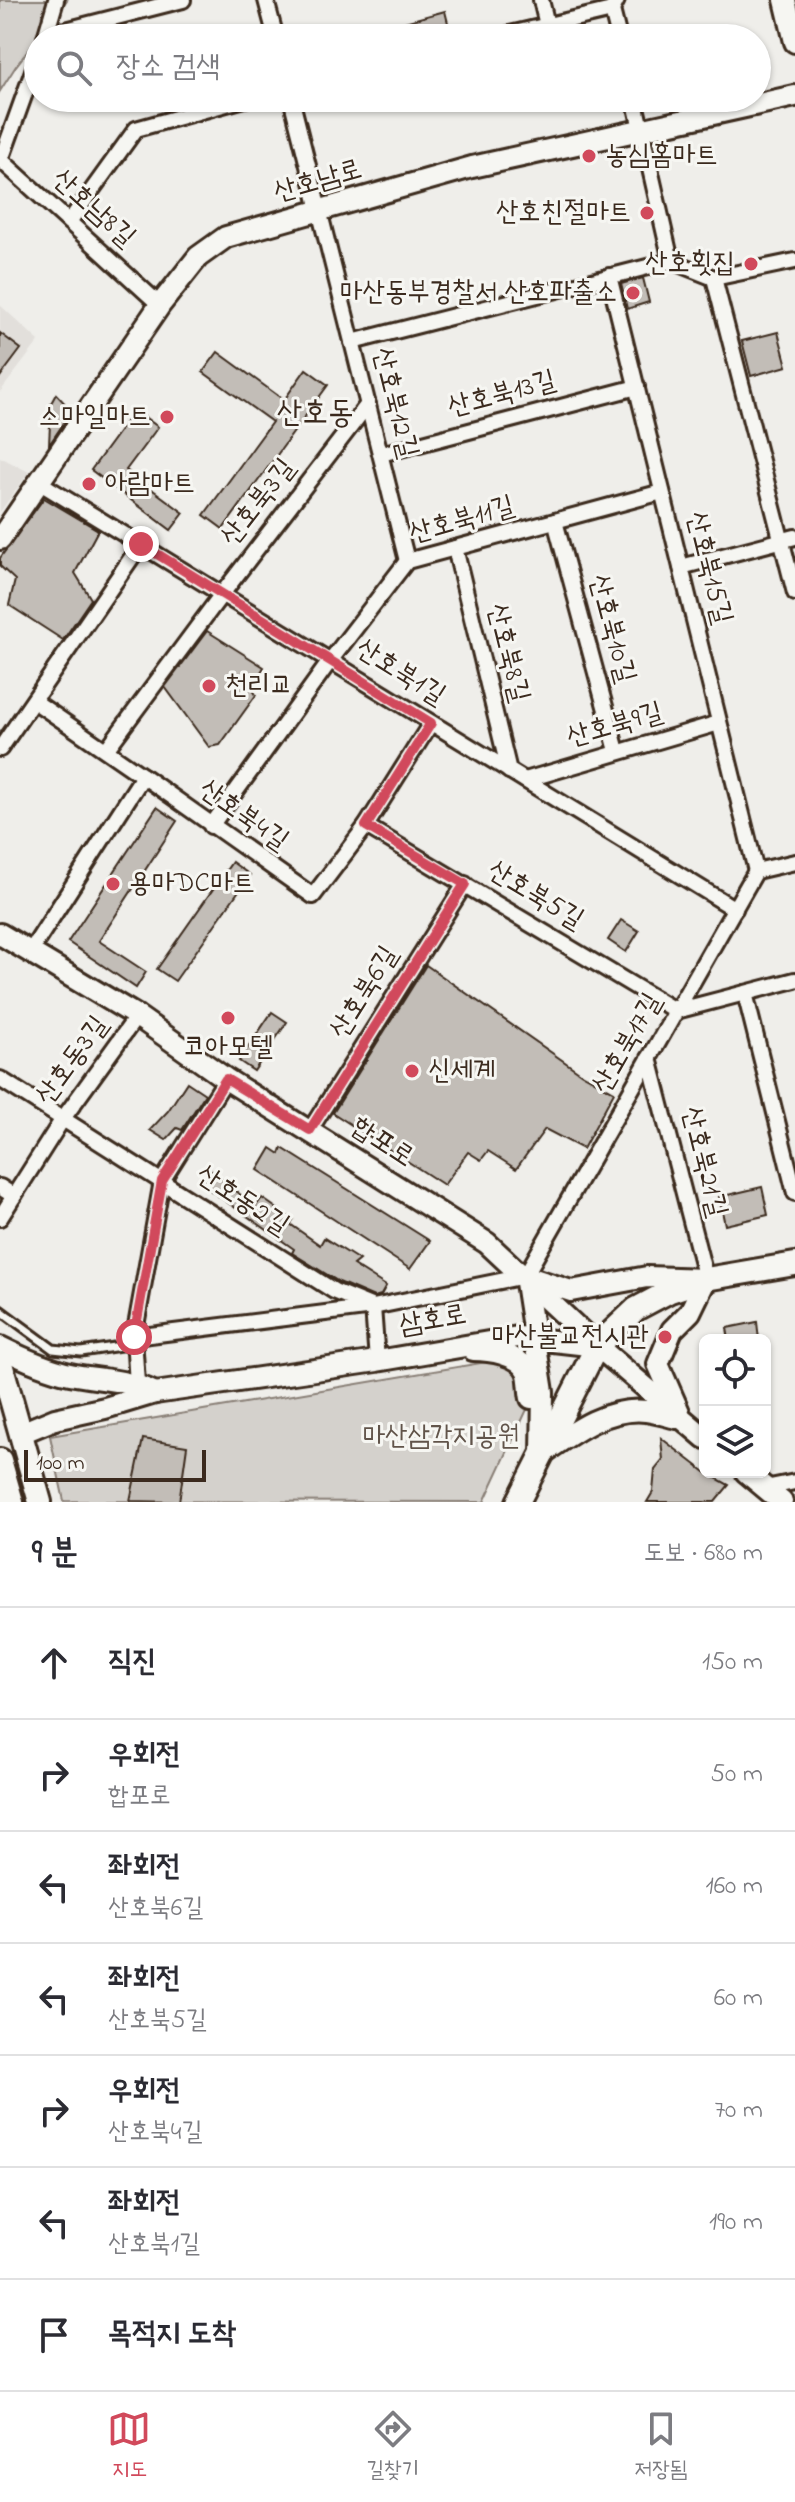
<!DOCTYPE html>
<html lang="ko">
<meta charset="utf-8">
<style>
:root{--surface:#fff;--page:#f2f2f3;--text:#2b2b33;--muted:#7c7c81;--line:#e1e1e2;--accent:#d1495b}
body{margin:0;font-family:"Indie Flower","Poor Story",sans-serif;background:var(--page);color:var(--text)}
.controls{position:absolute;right:24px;bottom:24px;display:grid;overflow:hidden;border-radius:12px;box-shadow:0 2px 6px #0004}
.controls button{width:72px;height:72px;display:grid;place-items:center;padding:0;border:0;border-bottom:2px solid var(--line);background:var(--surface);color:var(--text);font:40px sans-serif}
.scale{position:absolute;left:24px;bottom:20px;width:182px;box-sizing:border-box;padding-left:8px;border:4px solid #3b2a1e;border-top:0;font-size:22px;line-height:28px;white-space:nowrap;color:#3b2a1e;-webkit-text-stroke:6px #f6f6f2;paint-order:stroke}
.stop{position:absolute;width:24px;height:24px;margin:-18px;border:6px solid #d1495b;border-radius:50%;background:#fff}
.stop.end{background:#d1495b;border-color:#fff;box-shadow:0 2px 8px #0008}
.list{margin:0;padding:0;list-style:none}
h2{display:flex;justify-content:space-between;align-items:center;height:104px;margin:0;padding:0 32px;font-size:34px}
h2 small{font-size:26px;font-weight:400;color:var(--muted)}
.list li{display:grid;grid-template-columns:52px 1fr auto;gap:24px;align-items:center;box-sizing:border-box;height:112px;padding:0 32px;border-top:2px solid var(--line)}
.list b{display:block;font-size:30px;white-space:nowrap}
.list p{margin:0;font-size:26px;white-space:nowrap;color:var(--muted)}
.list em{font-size:26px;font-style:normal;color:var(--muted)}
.icon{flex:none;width:44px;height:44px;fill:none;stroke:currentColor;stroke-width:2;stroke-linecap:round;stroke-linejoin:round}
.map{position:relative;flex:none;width:795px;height:1502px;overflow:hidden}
.search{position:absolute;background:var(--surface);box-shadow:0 2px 6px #0004;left:24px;right:24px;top:24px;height:88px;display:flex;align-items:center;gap:20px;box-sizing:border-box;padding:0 28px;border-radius:44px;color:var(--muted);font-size:30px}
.sheet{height:888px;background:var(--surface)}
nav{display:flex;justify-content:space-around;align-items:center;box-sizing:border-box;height:112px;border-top:2px solid var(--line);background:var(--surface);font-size:22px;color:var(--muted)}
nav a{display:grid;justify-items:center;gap:4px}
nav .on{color:var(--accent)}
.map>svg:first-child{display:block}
</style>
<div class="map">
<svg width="795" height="1502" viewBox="0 0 795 1502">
<rect width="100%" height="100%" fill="#efeeea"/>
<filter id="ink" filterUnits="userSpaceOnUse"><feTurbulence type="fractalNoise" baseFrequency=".0125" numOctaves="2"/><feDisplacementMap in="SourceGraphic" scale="16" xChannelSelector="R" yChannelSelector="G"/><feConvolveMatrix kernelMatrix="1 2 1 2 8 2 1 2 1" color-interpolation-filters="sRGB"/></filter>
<g filter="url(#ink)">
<!-- built -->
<g fill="#e2dfdb">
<path d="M 0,305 L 39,341 L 0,392 Z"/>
<path d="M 0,457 L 29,472 L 0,512 Z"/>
</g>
<!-- green -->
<g fill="#d4d1cc" stroke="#887e75" stroke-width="2">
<path d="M 0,0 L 67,0 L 16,66 L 0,91 Z"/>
<path d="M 510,1358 L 530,1403 L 484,1502 L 64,1501 L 50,1436 Z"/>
</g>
<!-- building -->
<g fill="#c2bdb7" stroke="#3b2a1e" stroke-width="2">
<path d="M 445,11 L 450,31 L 423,38 L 358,38 L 357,35 Z"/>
<path d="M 643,278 L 649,302 L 627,309 L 621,284 Z"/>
<path d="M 778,332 L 787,366 L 751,376 L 742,341 Z"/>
<path d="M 0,333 L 21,349 L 0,377 Z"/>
<path d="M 218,352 L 284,400 L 306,369 L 328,385 L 223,529 L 204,515 L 272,422 L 203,372 Z"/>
<path d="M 56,394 L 72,411 L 49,445 L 51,403 Z"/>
<path d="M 135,410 L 158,427 L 126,470 L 184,513 L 171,530 L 91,470 Z"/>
<path d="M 44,498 L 98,530 L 75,573 L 91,599 L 63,640 L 9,605 L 15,580 L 0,566 L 0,558 Z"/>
<path d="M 207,631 L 264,667 L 252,688 L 256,695 L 220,745 L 209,747 L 165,687 Z"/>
<path d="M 157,807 L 177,821 L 99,941 L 146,972 L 136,988 L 68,942 Z"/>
<path d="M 232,862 L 250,875 L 175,981 L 157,969 Z"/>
<path d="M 621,920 L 639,931 L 626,952 L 608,940 Z"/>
<path d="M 426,965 L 582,1074 L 614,1092 L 583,1149 L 545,1129 L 516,1169 L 488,1151 L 481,1160 L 468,1152 L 444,1185 L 333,1113 Z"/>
<path d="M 272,1012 L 287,1022 L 254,1071 L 239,1061 Z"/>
<path d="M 187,1082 L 205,1094 L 182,1130 L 177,1128 L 166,1140 L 150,1130 L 168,1111 Z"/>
<path d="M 271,1148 L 280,1154 L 282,1148 L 430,1241 L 410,1269 L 258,1170 Z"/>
<path d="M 211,1170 L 255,1207 L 262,1198 L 293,1220 L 290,1224 L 320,1245 L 324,1238 L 359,1260 L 353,1265 L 386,1286 L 381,1295 L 374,1297 L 339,1282 L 292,1253 L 294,1249 L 200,1183 Z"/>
<path d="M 762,1187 L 768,1215 L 725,1225 L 719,1197 Z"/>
<path d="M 757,1322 L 759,1340 L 729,1340 L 727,1328 Z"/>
<path d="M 661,1438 L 705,1472 L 729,1485 L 715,1502 L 647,1502 L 653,1492 L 655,1470 L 663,1460 Z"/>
<path d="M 143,1439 L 187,1446 L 179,1502 L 130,1501 Z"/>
</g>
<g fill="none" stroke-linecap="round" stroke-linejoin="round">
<defs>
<path id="lane" d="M 0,1310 L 53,1349 L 81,1352 L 134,1344"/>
<g id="street">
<path d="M 266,0 L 276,38"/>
<path d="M 541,0 L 547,25"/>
<path d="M 617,0 L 612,10 L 619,38"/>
<path d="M 46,35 L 183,0"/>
<path d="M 45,38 L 56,0"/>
<path d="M 493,38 L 612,10"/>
<path d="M 291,98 L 407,561"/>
<path d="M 634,98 L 671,261 L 714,278"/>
<path d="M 1,160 L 160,305"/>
<path d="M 1,160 L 38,57"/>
<path d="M 69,222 L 136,129 L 248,98"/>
<path d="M 609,276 L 756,871"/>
<path d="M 714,278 L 795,593"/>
<path d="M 714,278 L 795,261"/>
<path d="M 352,342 L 671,261"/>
<path d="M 381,454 L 637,387"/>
<path d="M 37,481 L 735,909"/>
<path d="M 555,521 L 617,751"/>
<path d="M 455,548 L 509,771"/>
<path d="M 681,567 L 795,537"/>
<path d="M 34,701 L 143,776"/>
<path d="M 0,749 L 141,544"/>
<path d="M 106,750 L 222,594 L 368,404"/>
<path d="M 525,780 L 719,723"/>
<path d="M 211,826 L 330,661 L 407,561 L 662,492"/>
<path d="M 366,826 L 676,1011 L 795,980"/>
<path d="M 30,952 L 143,776 L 313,896 L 366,826 L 431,723"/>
<path d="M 745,993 L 795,1193"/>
<path d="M 649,1058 L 706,1279"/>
<path d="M 0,1079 L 334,1291 L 373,1307 L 377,1361"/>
<path d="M 310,1130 L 465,884"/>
<path d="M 0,1187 L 14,1196"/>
<path d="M 0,1218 L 62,1120 L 137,1016"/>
<path d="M 134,1337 L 373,1307 L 525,1276 L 756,871 L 795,862"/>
<path d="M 137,1384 L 134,1337 L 162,1181 L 226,1079"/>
<path d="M 765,1488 L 795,1482"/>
</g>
<g id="secondary">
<path d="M 785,0 L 795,42"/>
<path d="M 0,539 L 160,305 L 198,257 L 226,237 L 472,167 L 795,96"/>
<path d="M 0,934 L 137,1016 L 226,1079 L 487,1243 L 597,1346 L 705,1438"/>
<path d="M 0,1347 C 22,1358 46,1369 70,1374 C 99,1380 128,1379 155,1393"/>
<path d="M 473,1350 C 489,1350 519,1354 527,1371 C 530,1378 529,1390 531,1398"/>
<path d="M 21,1433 L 55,1419 L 105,1408 L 155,1393 L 377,1361 L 518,1337 L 597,1346"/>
<path d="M 542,1454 L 543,1392 L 525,1276 L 571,1291 L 647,1277 L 706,1279 L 690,1312 L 672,1330 L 658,1364 L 679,1412"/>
<path d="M 542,1454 C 572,1433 606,1407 646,1411 C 656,1412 667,1416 677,1418"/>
<path d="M 746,1472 L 782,1502"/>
</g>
<g id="primary">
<path d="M 0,1360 L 40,1502"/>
<path d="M 0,1460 L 12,1502"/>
<path d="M 518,1502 L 597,1346 L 636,1309 L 670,1291 L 706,1279 L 795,1264"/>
</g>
</defs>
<!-- lane casing -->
<use href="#lane" stroke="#3b2a1e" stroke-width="13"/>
<!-- street casing -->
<use href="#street" stroke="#3b2a1e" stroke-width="20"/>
<!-- secondary casing -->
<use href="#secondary" stroke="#3b2a1e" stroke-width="26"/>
<!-- primary casing -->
<use href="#primary" stroke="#3b2a1e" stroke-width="28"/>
<!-- lane -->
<use href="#lane" stroke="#f6f6f2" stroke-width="7"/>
<!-- street -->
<use href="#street" stroke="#f6f6f2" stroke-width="14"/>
<!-- secondary -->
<use href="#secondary" stroke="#f6f6f2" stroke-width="20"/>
<!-- primary -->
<use href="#primary" stroke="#f6f6f2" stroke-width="22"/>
</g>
</g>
<g fill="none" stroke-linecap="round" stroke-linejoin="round" filter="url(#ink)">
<!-- route -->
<path stroke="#d1495b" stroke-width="10" d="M 134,1337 L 162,1181 L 226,1079 L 310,1130 L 465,884 L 366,826 L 431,723 L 141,544"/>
</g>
<!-- markers -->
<g fill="#d1495b" stroke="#f6f6f2" stroke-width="3">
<circle cx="589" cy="156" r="8"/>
<circle cx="647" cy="213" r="8"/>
<circle cx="751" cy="264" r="8"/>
<circle cx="633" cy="293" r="8"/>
<circle cx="167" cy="417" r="8"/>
<circle cx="89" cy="484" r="8"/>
<circle cx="209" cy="686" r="8"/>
<circle cx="113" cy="884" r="8"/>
<circle cx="228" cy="1018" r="8"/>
<circle cx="412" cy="1071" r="8"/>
<circle cx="665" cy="1337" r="8"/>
</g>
<g text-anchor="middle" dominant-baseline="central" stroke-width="6" stroke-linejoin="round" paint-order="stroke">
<!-- poi labels -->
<g font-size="28" fill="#3b2a1e" stroke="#f6f6f2" text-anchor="start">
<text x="605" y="156">농심홈마트</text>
<text x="631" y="213" text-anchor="end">산호친절마트</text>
<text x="735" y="264" text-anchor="end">산호횟집</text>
<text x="617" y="293" text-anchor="end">마산동부경찰서 산호파출소</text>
<text x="151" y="417" text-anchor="end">스마일마트</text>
<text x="105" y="484">아람마트</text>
<text x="225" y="686">천리교</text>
<text x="129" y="884">용마DC마트</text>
<text x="228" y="1048" text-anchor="middle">코아모텔</text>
<text x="428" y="1071">신세계</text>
<text x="649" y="1337" text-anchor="end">마산불교전시관</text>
</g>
<!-- street labels -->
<g font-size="28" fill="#3b2a1e" stroke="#f6f6f2">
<text transform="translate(318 182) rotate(-16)">산호남로</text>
<text transform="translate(93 209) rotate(42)">산호남8길</text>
<text transform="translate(502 395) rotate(-15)">산호북13길</text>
<text transform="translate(394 403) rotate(76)">산호북12길</text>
<text transform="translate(259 503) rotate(-52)">산호북3길</text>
<text transform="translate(462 521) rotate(-16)">산호북11길</text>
<text transform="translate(708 568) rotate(76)">산호북15길</text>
<text transform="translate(611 629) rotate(75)">산호북10길</text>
<text transform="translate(507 653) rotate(76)">산호북8길</text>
<text transform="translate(400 673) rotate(32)">산호북1길</text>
<text transform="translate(615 726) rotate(-16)">산호북9길</text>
<text transform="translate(243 816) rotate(35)">산호북4길</text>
<text transform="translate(535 896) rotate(31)">산호북5길</text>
<text transform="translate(365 993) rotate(-58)">산호북6길</text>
<text transform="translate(628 1044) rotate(-60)">산호북17길</text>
<text transform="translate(73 1061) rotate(-54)">산호동3길</text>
<text transform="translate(382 1143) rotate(33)">합포로</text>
<text transform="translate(703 1162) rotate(76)">산호북21길</text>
<text transform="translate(242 1201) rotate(33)">산호동2길</text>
<text transform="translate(433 1321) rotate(-10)">삼호로</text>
</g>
<!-- park labels -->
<g font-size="28" fill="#61544a" stroke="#f6f6f2">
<text x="441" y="1437">마산삼각지공원</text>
</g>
<!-- quarter labels -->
<g font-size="32" fill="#3b2a1e" stroke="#f6f6f2">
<text x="315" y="414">산호동</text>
</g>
</g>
</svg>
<div class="controls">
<button><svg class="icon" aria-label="locate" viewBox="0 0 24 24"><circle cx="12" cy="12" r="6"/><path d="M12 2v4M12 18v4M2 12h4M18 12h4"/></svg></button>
<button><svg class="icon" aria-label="layers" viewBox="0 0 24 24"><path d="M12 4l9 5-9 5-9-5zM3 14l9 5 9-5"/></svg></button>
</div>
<div class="scale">100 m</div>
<div class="stop" style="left:134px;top:1337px"></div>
<div class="stop end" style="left:141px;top:544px"></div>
<div class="search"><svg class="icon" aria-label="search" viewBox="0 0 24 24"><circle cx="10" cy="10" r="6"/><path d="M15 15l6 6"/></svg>장소 검색</div>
</div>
<section class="sheet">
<h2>9 분<small>도보 · 680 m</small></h2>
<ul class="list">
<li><svg class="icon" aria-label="ahead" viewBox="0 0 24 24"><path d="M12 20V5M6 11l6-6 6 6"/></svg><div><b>직진</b></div><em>150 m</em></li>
<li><svg class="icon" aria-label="right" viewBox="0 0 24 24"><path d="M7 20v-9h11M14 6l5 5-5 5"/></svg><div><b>우회전</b><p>합포로</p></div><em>50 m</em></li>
<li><svg class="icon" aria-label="left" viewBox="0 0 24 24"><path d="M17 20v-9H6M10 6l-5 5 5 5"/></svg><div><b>좌회전</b><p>산호북6길</p></div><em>160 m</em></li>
<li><svg class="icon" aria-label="left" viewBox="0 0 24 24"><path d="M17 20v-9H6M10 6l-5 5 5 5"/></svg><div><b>좌회전</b><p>산호북5길</p></div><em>60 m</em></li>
<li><svg class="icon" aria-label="right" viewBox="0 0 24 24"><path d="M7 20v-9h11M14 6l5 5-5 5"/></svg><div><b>우회전</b><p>산호북4길</p></div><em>70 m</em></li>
<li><svg class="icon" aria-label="left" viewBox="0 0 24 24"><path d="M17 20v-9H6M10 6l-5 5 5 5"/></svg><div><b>좌회전</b><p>산호북1길</p></div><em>190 m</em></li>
<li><svg class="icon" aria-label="arrive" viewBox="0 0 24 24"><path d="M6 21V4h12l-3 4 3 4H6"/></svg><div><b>목적지 도착</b></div></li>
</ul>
</section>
<nav>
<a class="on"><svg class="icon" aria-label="map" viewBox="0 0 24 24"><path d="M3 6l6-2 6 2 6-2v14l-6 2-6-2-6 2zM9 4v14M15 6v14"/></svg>지도</a>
<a><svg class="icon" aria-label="directions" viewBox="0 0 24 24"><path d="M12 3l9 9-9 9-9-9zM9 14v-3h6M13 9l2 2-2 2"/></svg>길찾기</a>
<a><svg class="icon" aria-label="saved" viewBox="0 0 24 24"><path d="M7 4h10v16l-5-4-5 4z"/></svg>저장됨</a>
</nav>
